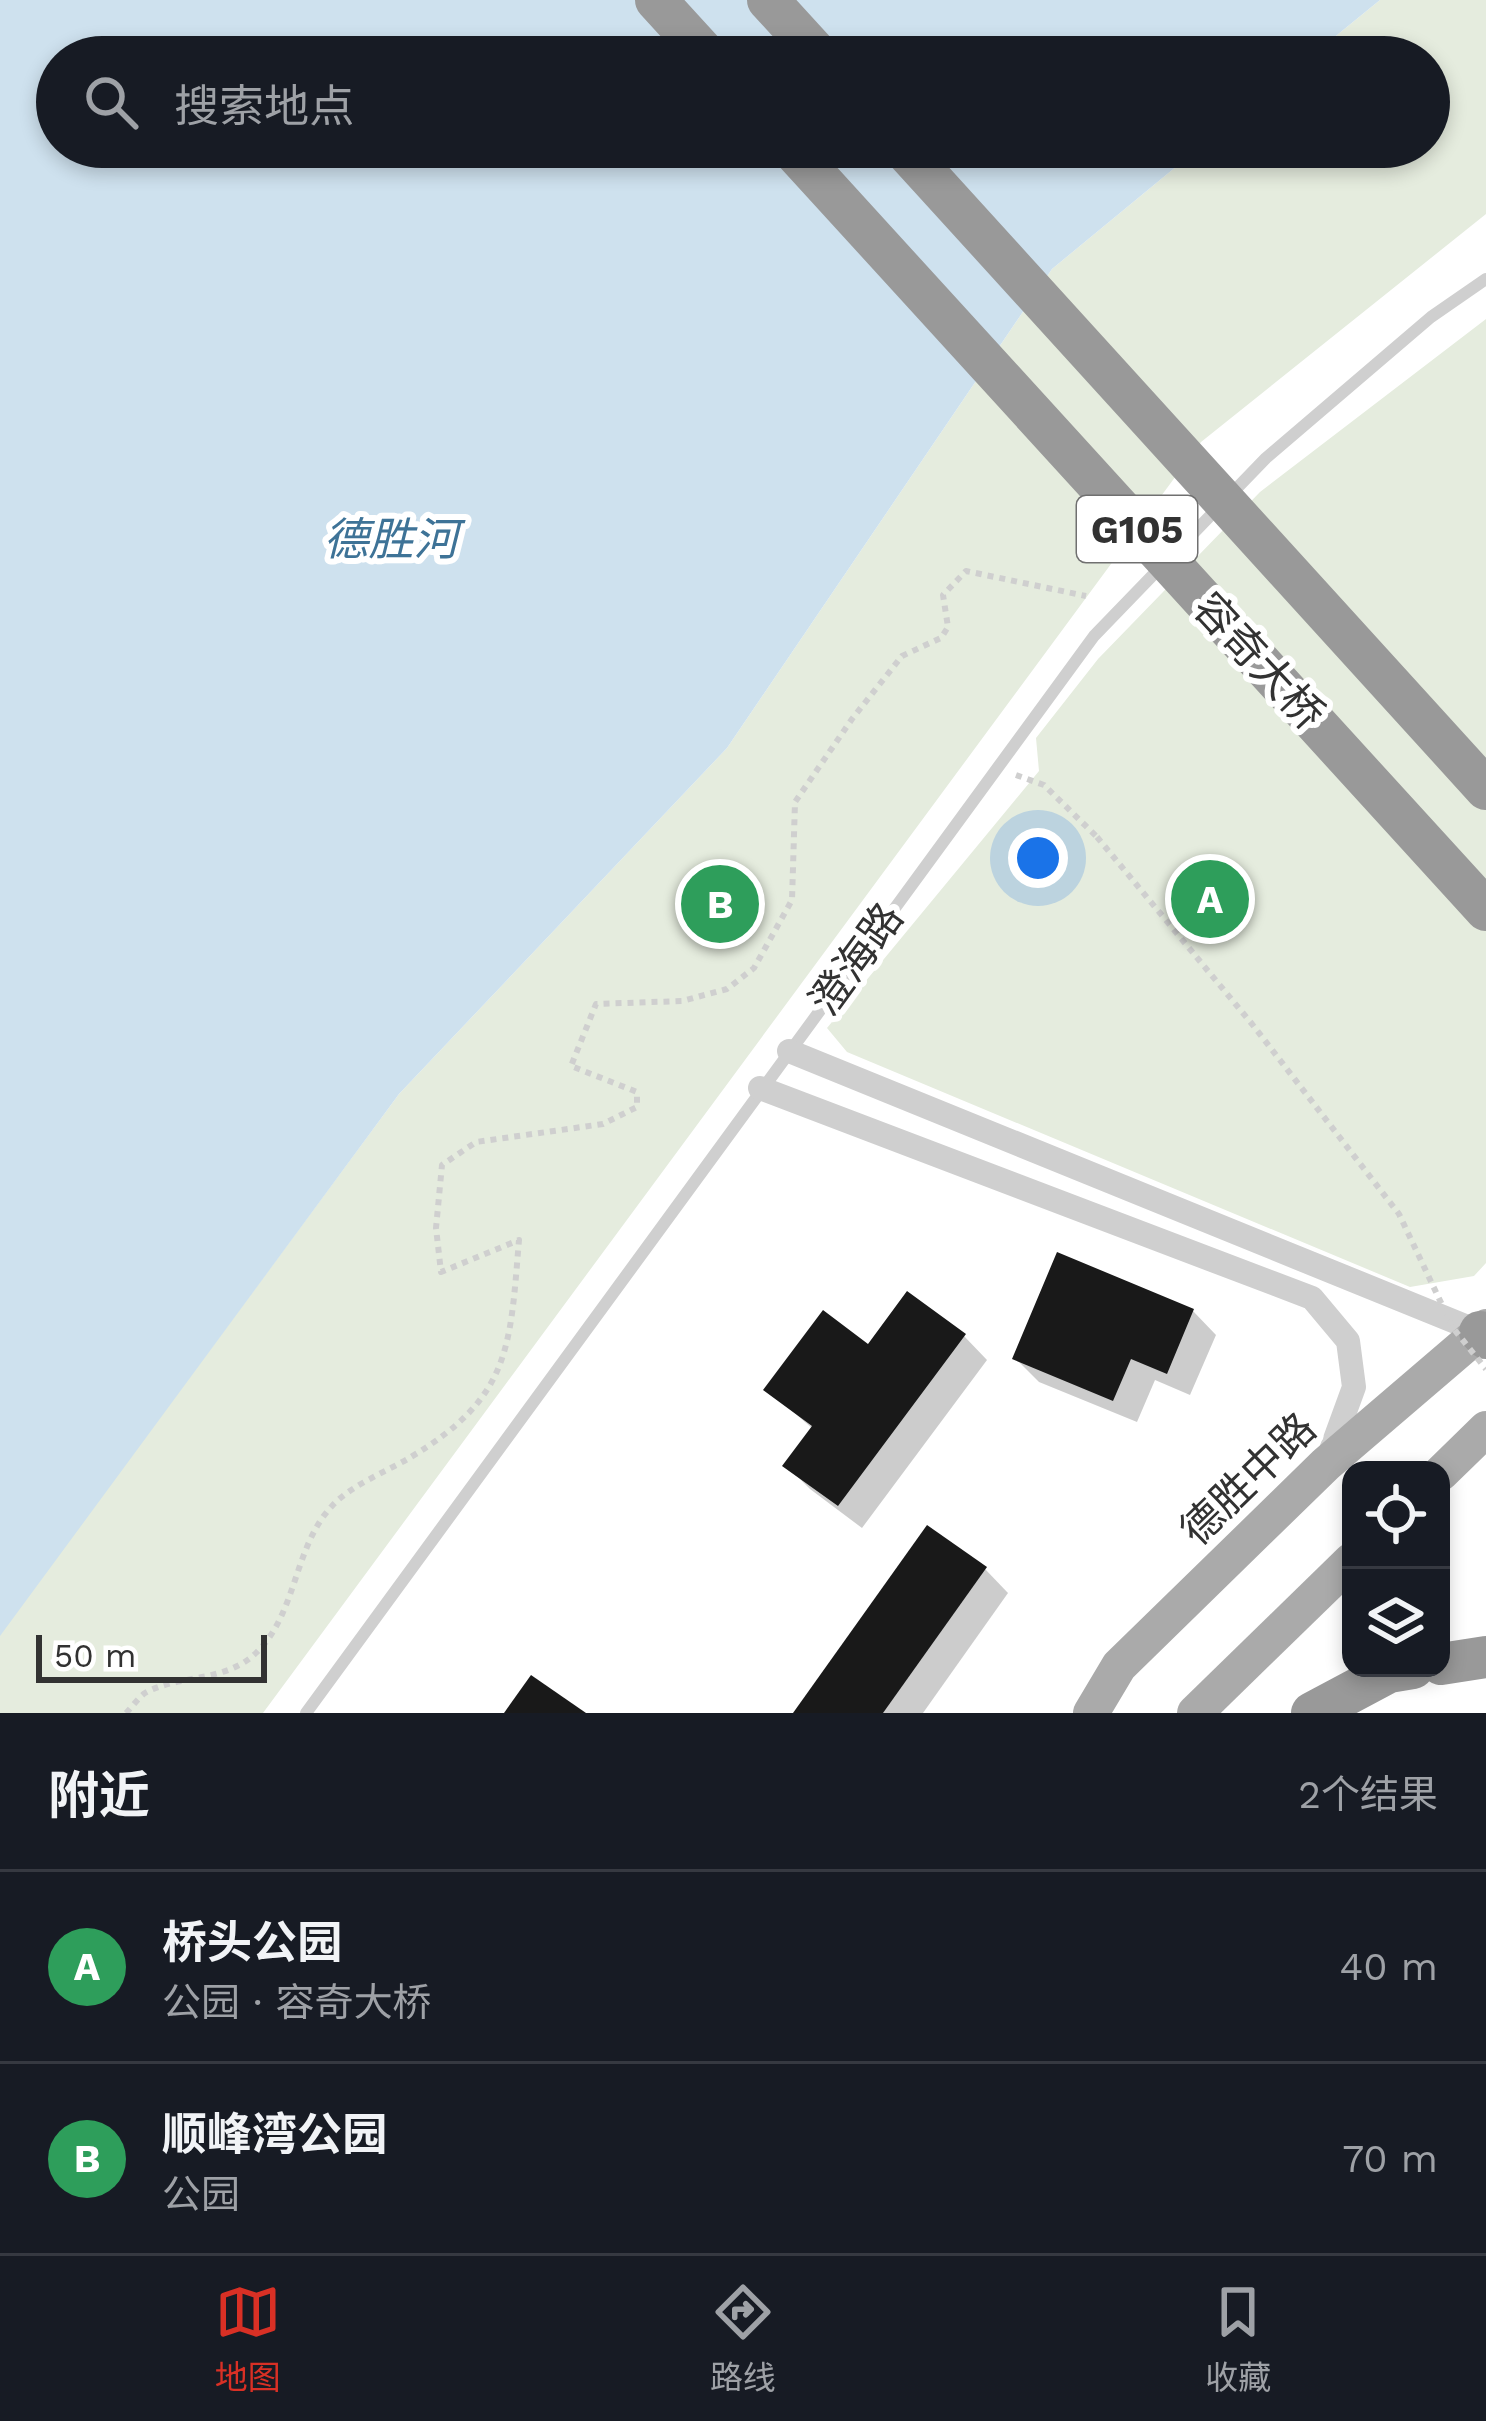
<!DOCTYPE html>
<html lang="zh">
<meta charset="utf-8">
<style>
:root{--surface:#171b24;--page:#20242c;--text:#f1f3f6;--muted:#9ea1a6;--line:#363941;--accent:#d93025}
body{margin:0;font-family:"Work Sans","Noto Sans SC",sans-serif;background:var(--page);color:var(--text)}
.controls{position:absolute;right:36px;bottom:36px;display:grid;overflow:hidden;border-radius:24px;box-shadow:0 6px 18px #0003}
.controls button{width:108px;height:108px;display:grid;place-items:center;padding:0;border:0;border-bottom:3px solid var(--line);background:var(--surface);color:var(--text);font:60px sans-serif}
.scale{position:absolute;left:36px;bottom:30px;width:231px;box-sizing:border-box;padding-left:12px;border:6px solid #323232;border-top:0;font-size:33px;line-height:42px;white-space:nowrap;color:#323232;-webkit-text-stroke:9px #fff;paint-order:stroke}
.you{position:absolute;left:1038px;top:858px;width:42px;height:42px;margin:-30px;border:9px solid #fff;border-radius:50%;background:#1a73e8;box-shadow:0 0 0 18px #1a73e833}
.badge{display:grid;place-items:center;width:78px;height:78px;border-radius:50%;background:var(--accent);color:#fff;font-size:39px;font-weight:700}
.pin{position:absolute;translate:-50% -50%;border:6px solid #fff;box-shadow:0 3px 12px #0006}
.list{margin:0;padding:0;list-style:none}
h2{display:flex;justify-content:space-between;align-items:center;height:156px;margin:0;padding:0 48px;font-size:51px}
h2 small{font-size:39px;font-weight:400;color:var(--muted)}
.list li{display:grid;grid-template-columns:78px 1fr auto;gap:36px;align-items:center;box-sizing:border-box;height:192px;padding:0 48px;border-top:3px solid var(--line)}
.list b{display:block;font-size:45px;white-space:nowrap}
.list p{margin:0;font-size:39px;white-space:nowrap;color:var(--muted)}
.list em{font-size:39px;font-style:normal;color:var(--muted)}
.icon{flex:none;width:66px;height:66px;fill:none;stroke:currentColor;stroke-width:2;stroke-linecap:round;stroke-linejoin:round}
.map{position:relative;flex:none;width:1486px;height:1713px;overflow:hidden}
.search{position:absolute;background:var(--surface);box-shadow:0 6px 18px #0003;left:36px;right:36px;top:36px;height:132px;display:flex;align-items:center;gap:30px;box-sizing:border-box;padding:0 42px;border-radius:66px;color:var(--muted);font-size:45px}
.sheet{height:540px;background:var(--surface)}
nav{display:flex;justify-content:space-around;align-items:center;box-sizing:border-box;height:168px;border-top:3px solid var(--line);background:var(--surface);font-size:33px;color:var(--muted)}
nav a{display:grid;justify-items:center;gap:6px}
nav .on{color:var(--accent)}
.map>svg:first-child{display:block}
</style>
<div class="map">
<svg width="1486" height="1713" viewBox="0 0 1486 1713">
<rect width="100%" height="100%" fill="#fff"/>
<!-- green -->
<g fill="#e5ecde">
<path d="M 1380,0 L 1486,0 L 1486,214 L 1201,442 L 263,1713 L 0,1713 L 0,1634 L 399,1094 L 727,748 L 1052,269 L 1200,147 L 1429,147 L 1429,57 L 1310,57 Z"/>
<path d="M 1486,319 L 1486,1263 L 1474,1276 L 1410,1287 L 847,1052 L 827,1028 L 1039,771 L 1036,738 L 1098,659 L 1260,492 Z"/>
</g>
<!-- water -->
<path fill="#cee1ee" d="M 0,0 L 1380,0 L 1310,57 L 57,57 L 57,147 L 1200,147 L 1052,269 L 727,748 L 399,1094 L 0,1636 Z"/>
<!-- shadow -->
<g fill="#0003">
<path d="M 1193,1311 L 1216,1335 L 1190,1395 L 1155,1380 L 1137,1422 L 1039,1382 L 1015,1358 Z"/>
<path d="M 964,1336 L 987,1360 L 862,1528 L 810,1489 L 786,1465 L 813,1429 L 767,1389 L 869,1348 Z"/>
<path d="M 985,1569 L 1008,1593 L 923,1713 L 796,1713 Z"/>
</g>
<!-- building -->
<g fill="#191919">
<path d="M 1057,1252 L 1194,1309 L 1167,1374 L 1131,1359 L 1113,1401 L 1012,1359 Z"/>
<path d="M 907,1291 L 966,1334 L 838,1506 L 782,1466 L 812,1426 L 763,1390 L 823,1310 L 868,1344 Z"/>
<path d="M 927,1525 L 987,1567 L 883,1713 L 793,1713 Z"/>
<path d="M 531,1675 L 586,1713 L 504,1713 Z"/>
</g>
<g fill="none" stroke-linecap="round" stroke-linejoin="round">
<!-- path -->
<g stroke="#cfcfcf" stroke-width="6" stroke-dasharray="6 6" stroke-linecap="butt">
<path d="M 1016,775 L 1044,785 L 1097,837"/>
<path d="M 126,1713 C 132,1707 139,1697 145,1693 C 179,1674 226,1683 257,1652 C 297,1613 294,1546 332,1506 C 351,1485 386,1472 411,1457 C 511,1397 510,1347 519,1240 L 441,1272 L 436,1228 L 442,1165 L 476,1142 L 603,1124 L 637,1107 L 637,1092 L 571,1066 L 596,1004 L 682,1001 L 727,989 L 754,968 L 792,900 L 795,802 L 852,719 L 902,656 L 941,638 L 948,627 L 943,595 L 966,571 L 1086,596"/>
</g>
<!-- lane -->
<path stroke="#cfcfcf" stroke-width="12" d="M 306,1713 L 1094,636 L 1266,458 L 1431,317 L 1486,279"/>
<!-- street -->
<g stroke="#cfcfcf" stroke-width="24">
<path d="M 789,1051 L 1480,1332"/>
<path d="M 760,1088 L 1312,1298 L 1348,1341 L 1354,1387 L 1327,1461"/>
</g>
<!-- primary -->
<g stroke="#aaa" stroke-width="36">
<path d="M 1441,1473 L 1486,1429"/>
<path d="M 1091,1713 L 1119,1666 L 1326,1464 L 1486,1327"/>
<path d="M 1195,1713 L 1351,1561"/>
</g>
<!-- highway -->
<g stroke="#999" stroke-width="42">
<path d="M 656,0 L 708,57"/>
<path d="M 768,0 L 820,57"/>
<path d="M 1480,1332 L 1486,1338"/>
<path d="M 1441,1664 L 1486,1657"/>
<path d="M 1312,1713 L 1389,1672 L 1413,1668"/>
</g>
<!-- path-bridge -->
<path stroke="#cfcfcf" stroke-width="6" stroke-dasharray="6 6" stroke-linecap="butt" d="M 1097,837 L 1252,1024 L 1399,1214 L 1453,1328 L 1486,1369"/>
<!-- highway-bridge -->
<g stroke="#999" stroke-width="42">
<path d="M 790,147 L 1486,910"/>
<path d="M 902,147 L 1486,789"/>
</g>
</g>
<g text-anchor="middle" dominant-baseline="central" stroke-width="12" stroke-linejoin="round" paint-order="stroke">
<!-- shield labels -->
<rect fill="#fff" stroke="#707070" stroke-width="3" x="1077" y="496" width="120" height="66" rx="9"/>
<g font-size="39" font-weight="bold" fill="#323232">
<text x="1137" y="529">G105</text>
</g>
<!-- street labels -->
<g font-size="42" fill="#323232" stroke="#fff">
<text transform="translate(1259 661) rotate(47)">容奇大桥</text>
<text transform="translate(856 959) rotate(-54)">澄海路</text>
<text transform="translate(1248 1479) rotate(-44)">德胜中路</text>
</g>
<!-- water labels -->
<g font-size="45" font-style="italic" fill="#3e7397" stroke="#fff">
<text x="391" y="539">德胜河</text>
</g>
</g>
</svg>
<div class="controls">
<button><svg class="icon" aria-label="locate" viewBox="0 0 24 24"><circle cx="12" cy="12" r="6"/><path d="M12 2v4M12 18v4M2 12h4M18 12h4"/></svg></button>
<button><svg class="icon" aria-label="layers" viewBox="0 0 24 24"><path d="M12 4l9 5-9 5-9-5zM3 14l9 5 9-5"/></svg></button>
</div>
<div class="scale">50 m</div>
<div class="you"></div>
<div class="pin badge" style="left:1210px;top:899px;background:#2e9e5b">A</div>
<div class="pin badge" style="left:720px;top:904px;background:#2e9e5b">B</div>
<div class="search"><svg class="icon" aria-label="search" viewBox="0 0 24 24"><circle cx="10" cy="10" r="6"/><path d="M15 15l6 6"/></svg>搜索地点</div>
</div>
<section class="sheet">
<h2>附近<small>2个结果</small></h2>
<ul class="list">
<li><span class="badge" style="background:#2e9e5b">A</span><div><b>桥头公园</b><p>公园 · 容奇大桥</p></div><em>40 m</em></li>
<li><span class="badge" style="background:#2e9e5b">B</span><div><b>顺峰湾公园</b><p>公园</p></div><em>70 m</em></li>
</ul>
</section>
<nav>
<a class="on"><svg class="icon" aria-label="map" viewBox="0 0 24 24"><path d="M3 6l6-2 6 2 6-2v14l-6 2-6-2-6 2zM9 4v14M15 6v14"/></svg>地图</a>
<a><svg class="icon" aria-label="directions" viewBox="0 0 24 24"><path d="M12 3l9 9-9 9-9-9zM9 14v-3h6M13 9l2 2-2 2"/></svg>路线</a>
<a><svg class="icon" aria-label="saved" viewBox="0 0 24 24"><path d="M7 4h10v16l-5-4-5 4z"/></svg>收藏</a>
</nav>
